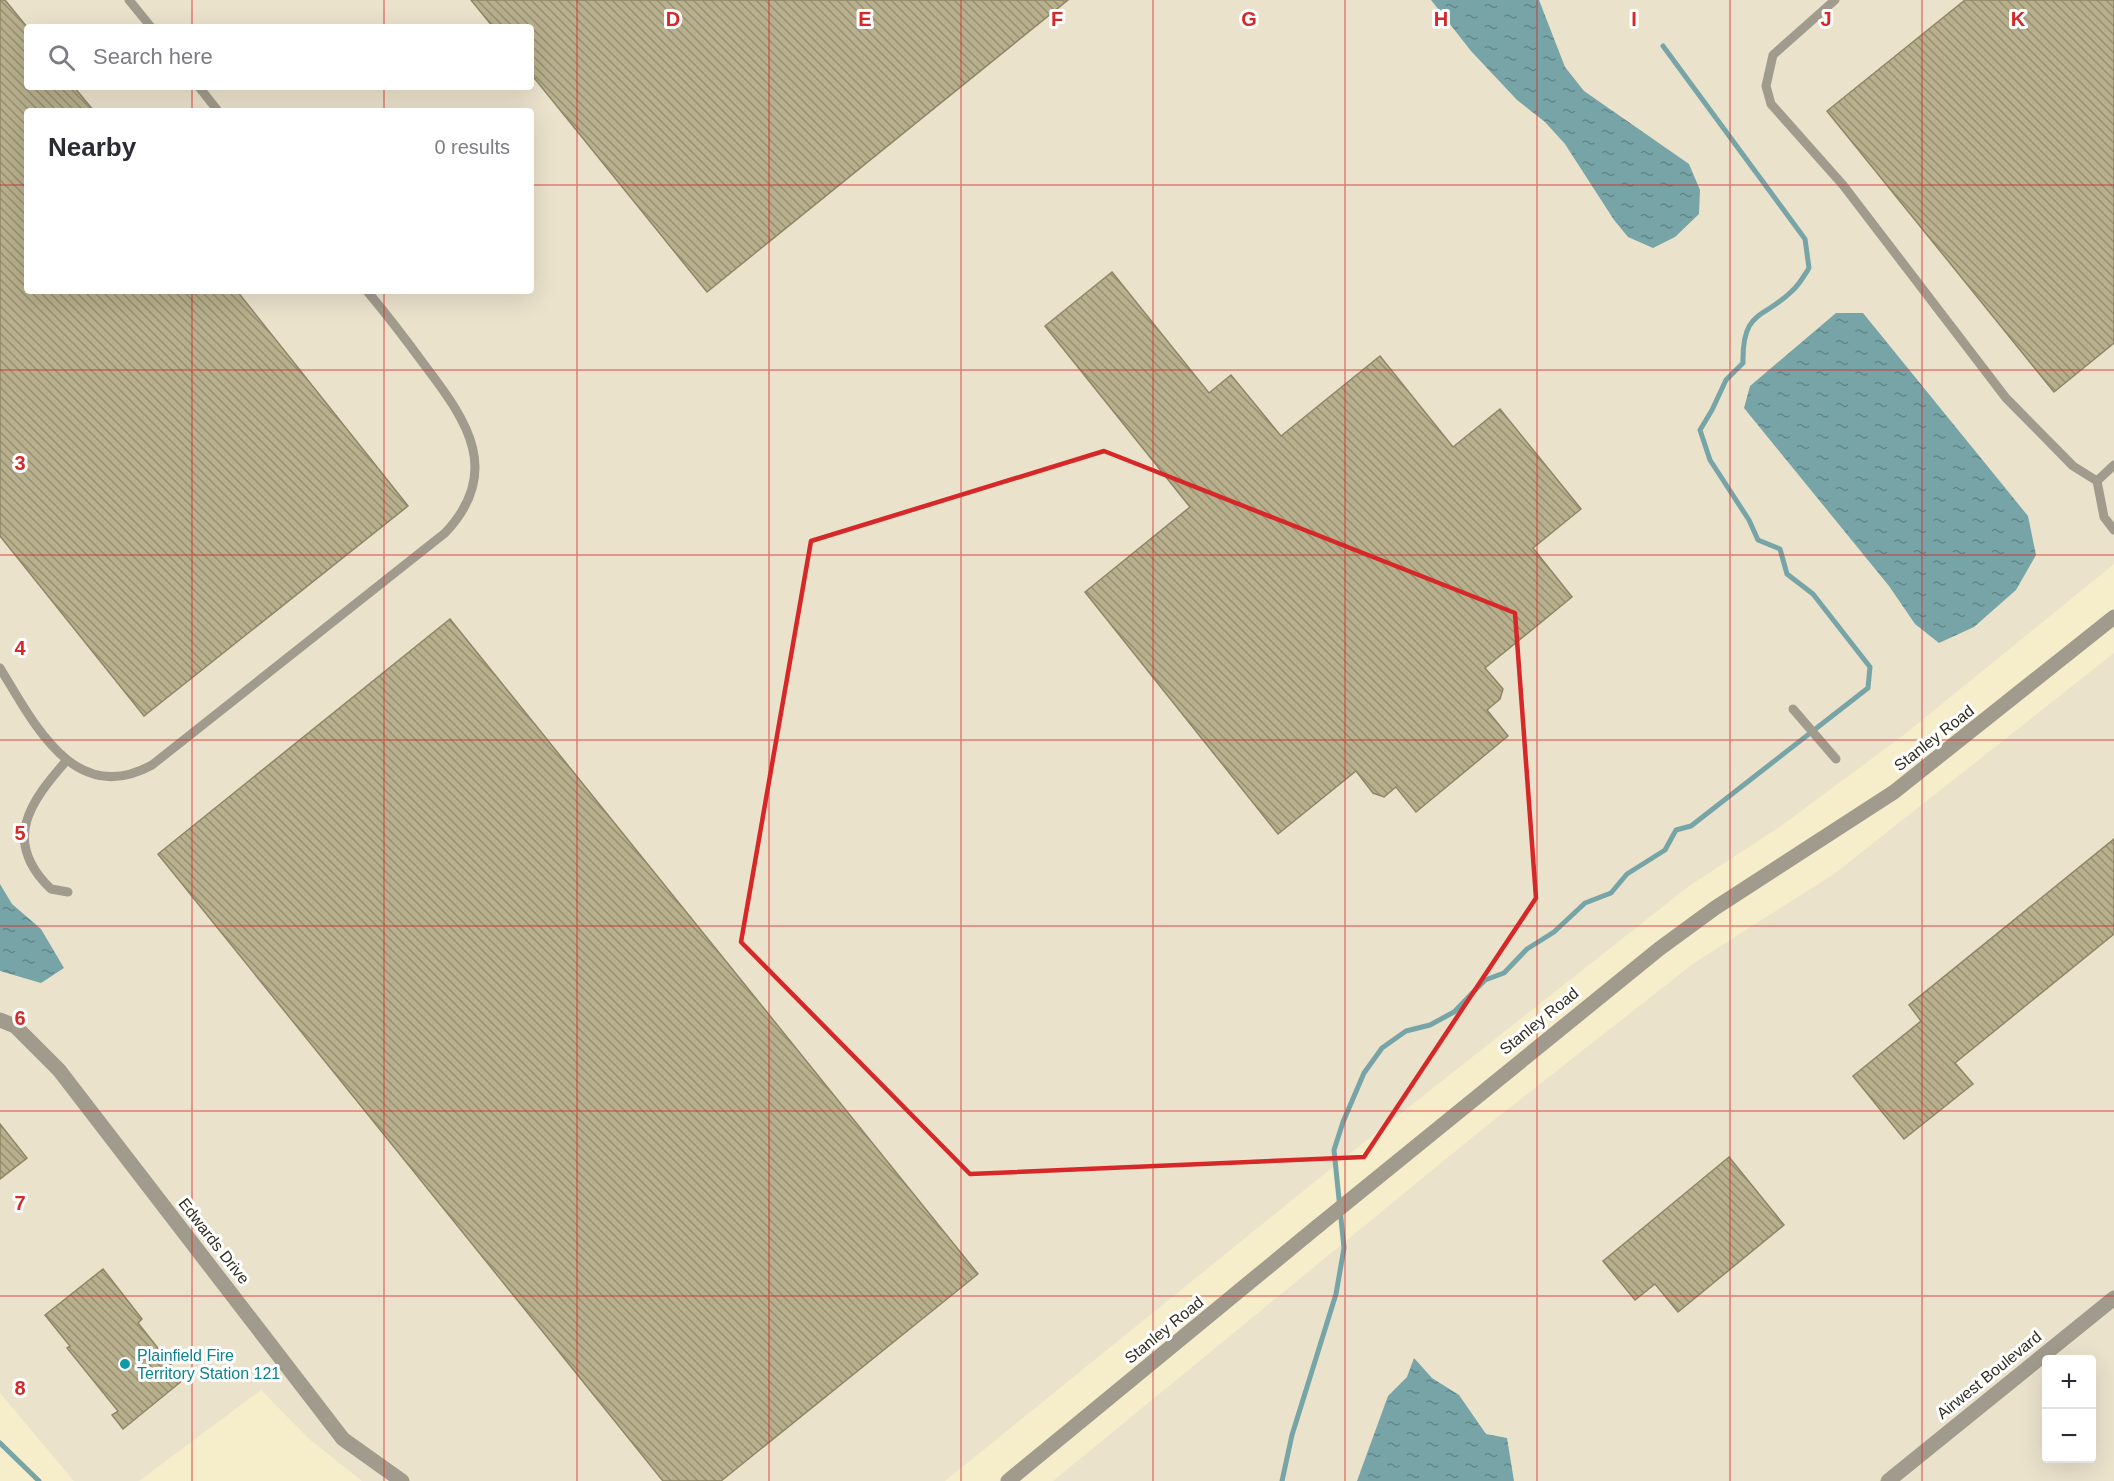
<!DOCTYPE html>
<meta charset="utf-8">
<style>
:root{--surface:#fff;--page:#f7f7f7;--text:#2b2b33;--muted:#7c7c81;--line:#e1e1e2}
body{margin:0;font-family:Arial,sans-serif;background:var(--page);color:var(--text)}
.controls{position:absolute;right:18px;bottom:18px;display:grid;overflow:hidden;border-radius:6px;box-shadow:0 6px 24px #0002}
.controls button{width:54px;height:54px;display:grid;place-items:center;padding:0;border:0;border-bottom:2px solid var(--line);background:var(--surface);color:var(--text);font:30px sans-serif}
.list{margin:0;padding:0;list-style:none}
h2{display:flex;justify-content:space-between;align-items:center;height:78px;margin:0;padding:0 24px;font-size:26px}
h2 small{font-size:20px;font-weight:400;color:var(--muted)}
.icon{flex:none;width:33px;height:33px;fill:none;stroke:currentColor;stroke-width:2;stroke-linecap:round;stroke-linejoin:round}
.map{position:relative;flex:none;width:2114px;height:1481px;overflow:hidden}
.search{position:absolute;background:var(--surface);box-shadow:0 6px 24px #0002;left:24px;top:24px;width:510px;height:66px;display:flex;align-items:center;gap:15px;box-sizing:border-box;padding:0 21px;border-radius:6px;color:var(--muted);font-size:22px}
.panel{position:absolute;background:var(--surface);box-shadow:0 6px 24px #0002;left:24px;top:108px;width:510px;height:186px;border-radius:6px}
.map>svg:first-child{display:block}
</style>
<div class="map">
<svg width="2114" height="1481" viewBox="0 0 2114 1481">
<defs>
<pattern id="water-ripples" width="26" height="14" patternUnits="userSpaceOnUse" patternTransform="scale(1.5)"><rect width="26" height="14" fill="#77a4a7"/><path d="M2 4q2-2 4 0t4 0M15 11q2-2 4 0t4 0" fill="none" stroke="#628688"/></pattern>
<pattern id="building-back-hatch" width="6" height="6" patternUnits="userSpaceOnUse" patternTransform="scale(1.5)"><rect width="6" height="6" fill="#b8af8c"/><path d="M-1 5l2 2M0 0l6 6M5-1l2 2" fill="none" stroke="#968f72"/></pattern>
</defs>
<rect width="100%" height="100%" fill="#f6edca"/>
<!-- commercial -->
<g fill="#ebe2cc" fill-rule="evenodd">
<path d="M 0,0 L 2114,0 L 2114,564 L 1905,734 L 1781,826 L 1689,886 L 1333,1167 L 945,1481 L 362,1481 L 309,1439 L 261,1390 L 139,1481 L 74,1481 L 0,1393 ZM 27,27 L 531,27 L 531,87 L 27,87 ZM 27,111 L 531,111 L 531,291 L 27,291 Z"/>
<path d="M 2114,653 L 2114,1481 L 1053,1481 L 1480,1131 L 1694,963 L 1834,874 ZM 2046,1360 L 2092,1360 L 2092,1458 L 2046,1458 Z"/>
</g>
<!-- water -->
<g fill="url(#water-ripples)">
<path d="M 1431,0 L 1539,0 L 1565,67 L 1584,91 L 1689,164 L 1700,190 L 1699,214 L 1675,237 L 1653,248 L 1628,237 L 1614,220 L 1565,144 L 1545,122 L 1517,100 L 1471,51 Z"/>
<path d="M 1836,313 L 1863,313 L 2028,516 L 2036,555 L 2016,590 L 1974,627 L 1939,643 L 1915,624 L 1889,586 L 1744,408 L 1750,386 Z"/>
<path d="M 0,884 L 12,904 L 41,929 L 64,968 L 41,983 L 0,971 Z"/>
<path d="M 1414,1358 L 1432,1378 L 1459,1395 L 1486,1434 L 1507,1438 L 1514,1481 L 1357,1481 L 1388,1396 L 1407,1377 Z"/>
</g>
<g fill="none" stroke-linecap="round" stroke-linejoin="round">
<!-- stream -->
<g stroke="#77a4a7" stroke-width="5">
<path d="M 0,1443 L 39,1481"/>
<path d="M 1282,1481 L 1292,1435 L 1336,1294 L 1344,1248 L 1334,1150 L 1343,1122 L 1364,1073 L 1382,1048 L 1406,1031 L 1430,1025 L 1454,1012 L 1485,980 L 1504,973 L 1527,949 L 1554,932 L 1585,903 L 1611,893 L 1627,874 L 1665,850 L 1676,830 L 1691,826 L 1868,688 L 1870,667 L 1813,594 L 1787,574 L 1780,549 L 1758,540 L 1749,520 L 1710,460 L 1700,430 L 1712,410 L 1726,380 L 1743,363 C 1742,309 1763,320 1792,291 C 1799,285 1804,276 1809,268 L 1805,239 L 1663,46"/>
</g>
</g>
<!-- building -->
<g fill="url(#building-back-hatch)" stroke="#8e8667" stroke-width="1.5">
<path d="M 0,0 L 5,0 L 27,27 L 27,87 L 74,87 L 94,111 L 27,111 L 27,291 L 237,291 L 408,506 L 144,716 L 0,536 Z"/>
<path d="M 471,0 L 1068,0 L 707,292 L 531,74 L 531,27 L 493,27 Z"/>
<path d="M 1965,0 L 2114,0 L 2114,343 L 2054,392 L 1827,111 Z"/>
<path d="M 1112,272 L 1209,393 L 1231,375 L 1281,436 L 1380,356 L 1453,447 L 1500,409 L 1581,509 L 1533,548 L 1572,597 L 1485,668 L 1503,689 L 1500,699 L 1487,710 L 1508,736 L 1416,812 L 1396,787 L 1384,797 L 1373,793 L 1356,771 L 1278,834 L 1085,592 L 1190,507 L 1045,326 Z"/>
<path d="M 450,619 L 978,1274 L 721,1481 L 663,1481 L 158,854 Z"/>
<path d="M 2114,839 L 2114,934 L 1955,1063 L 1973,1084 L 1904,1139 L 1853,1076 L 1921,1021 L 1909,1005 Z"/>
<path d="M 0,1124 L 27,1158 L 0,1179 Z"/>
<path d="M 1729,1157 L 1784,1225 L 1678,1312 L 1655,1284 L 1635,1300 L 1603,1261 Z"/>
<path d="M 103,1269 L 142,1319 L 138,1323 L 183,1380 L 123,1429 L 112,1415 L 118,1411 L 67,1348 L 70,1346 L 45,1315 Z"/>
</g>
<g fill="none" stroke-linecap="round" stroke-linejoin="round">
<!-- service -->
<g stroke="#a19b8d" stroke-width="9">
<path d="M 129,0 L 151,27"/>
<path d="M 1835,0 L 1773,55 L 1766,86 L 1771,104 L 1843,185 L 2006,398 L 2073,466 L 2097,481 L 2104,517 L 2114,530"/>
<path d="M 199,87 L 218,111"/>
<path d="M 2097,481 L 2114,465"/>
<path d="M 0,668 C 34,723 74,808 152,765 L 445,533 C 502,473 468,422 426,367 C 407,341 388,316 367,291"/>
<path d="M 1793,709 L 1836,759"/>
<path d="M 67,760 C 30,802 1,841 51,889 L 68,892"/>
</g>
<!-- minor -->
<g stroke="#a19b8d" stroke-width="15">
<path d="M 0,1020 L 15,1026 L 59,1070 L 343,1439 L 402,1481"/>
<path d="M 1008,1481 L 1318,1226"/>
<path d="M 1888,1481 L 2114,1298"/>
</g>
<!-- tertiary -->
<path stroke="#a19b8d" stroke-width="15" d="M 1318,1226 L 1659,949 L 1715,908 L 1894,792 L 2114,617"/>
</g>
<!-- marked area -->
<path fill="none" stroke="#d62828" stroke-width="4.5" stroke-linejoin="round" d="M 1104,451 L 1515,613 L 1536,898 L 1364,1157 L 970,1174 L 741,942 L 811,541 Z"/>
<!-- grid -->
<path fill="none" stroke="#d62828" stroke-width="1.5" stroke-opacity="0.55" d="M 192,0 L 192,27M 384,0 L 384,27M 577,0 L 577,1481M 769,0 L 769,1481M 961,0 L 961,1481M 1153,0 L 1153,1481M 1345,0 L 1345,1481M 1537,0 L 1537,1481M 1730,0 L 1730,1481M 1922,0 L 1922,1481M 192,87 L 192,111M 384,87 L 384,111M 0,185 L 27,185M 531,185 L 2114,185M 192,291 L 192,1481M 384,291 L 384,1481M 0,370 L 2114,370M 0,555 L 2114,555M 0,740 L 2114,740M 0,926 L 2114,926M 0,1111 L 2114,1111M 0,1296 L 2114,1296"/>
<!-- markers -->
<circle fill="#0f9aa8" stroke="#fff" stroke-width="2" cx="125" cy="1364" r="6"/>
<g text-anchor="middle" dominant-baseline="central" stroke-width="6" stroke-linejoin="round" paint-order="stroke">
<!-- street labels -->
<g font-size="16" fill="#312e21" stroke="#fff">
<text transform="translate(1934 738) rotate(-38)">Stanley Road</text>
<text transform="translate(1539 1021) rotate(-39)">Stanley Road</text>
<text transform="translate(214 1241) rotate(52)">Edwards Drive</text>
<text transform="translate(1164 1330) rotate(-39)">Stanley Road</text>
<text transform="translate(1989 1375) rotate(-39)">Airwest Boulevard</text>
</g>
<!-- culture labels -->
<g font-size="16" fill="#0d838f" stroke="#fff" text-anchor="start">
<text x="137" y="1355">Plainfield Fire<tspan x="137" dy="18">Territory Station 121</tspan></text>
</g>
</g>
<g font-size="20" text-anchor="middle" font-weight="bold" fill="#d62828" stroke="#fff" stroke-width="6" stroke-linejoin="round" paint-order="stroke">
<text x="673" y="26">D</text>
<text x="865" y="26">E</text>
<text x="1057" y="26">F</text>
<text x="1249" y="26">G</text>
<text x="1441" y="26">H</text>
<text x="1634" y="26">I</text>
<text x="1826" y="26">J</text>
<text x="2018" y="26">K</text>
<text x="20" y="470">3</text>
<text x="20" y="655">4</text>
<text x="20" y="840">5</text>
<text x="20" y="1025">6</text>
<text x="20" y="1210">7</text>
<text x="20" y="1395">8</text>
</g>
</svg>
<div class="controls">
<button>+</button>
<button>−</button>
</div>
<div class="search"><svg class="icon" aria-label="search" viewBox="0 0 24 24"><circle cx="10" cy="10" r="6"/><path d="M15 15l6 6"/></svg>Search here</div>
<section class="panel">
<h2>Nearby<small>0 results</small></h2>
<ul class="list">
</ul>
</section>
</div>
